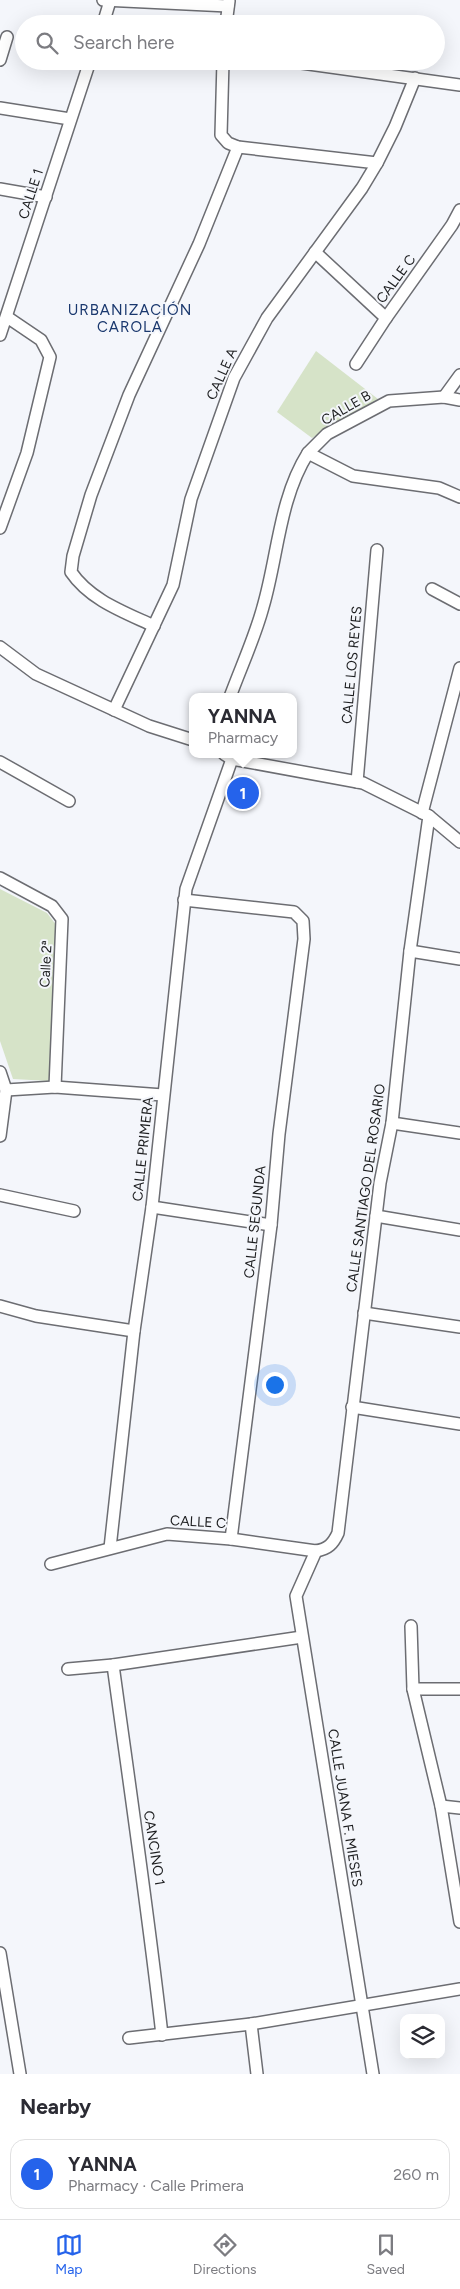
<!DOCTYPE html>
<meta charset="utf-8">
<style>
:root{--surface:#fff;--page:#f2f2f3;--text:#2b2b33;--muted:#7c7c81;--line:#e1e1e2;--accent:#2563eb}
body{margin:0;font-family:Figtree,sans-serif;background:var(--page);color:var(--text)}
.controls{position:absolute;right:15px;bottom:15px;display:grid;overflow:hidden;border-radius:10px;box-shadow:0 5px 20px #0002}
.controls button{width:45px;height:45px;display:grid;place-items:center;padding:0;border:0;border-bottom:1px solid var(--line);background:var(--surface);color:var(--text);font:25px sans-serif}
.you{position:absolute;left:274px;top:1384px;width:18px;height:18px;margin:-12px;border:4px solid #fff;border-radius:50%;background:#1a73e8;box-shadow:0 0 0 8px #1a73e833}
.badge{display:grid;place-items:center;width:32px;height:32px;border-radius:50%;background:var(--accent);color:#fff;font-size:16px;font-weight:700}
.pin{position:absolute;translate:-50% -50%;border:2px solid #fff;box-shadow:0 1px 5px #0006}
.popup{position:absolute;left:189px;top:693px;width:108px;height:65px;box-sizing:border-box;display:grid;place-content:center;border-radius:10px;background:var(--surface);filter:drop-shadow(0 1px 4px #0005);font-size:16px;white-space:nowrap;color:var(--muted)}
.popup b{font-size:19px;color:var(--text)}
.popup::after{content:'';position:absolute;left:50%;top:100%;margin-left:-10px;border:10px solid transparent;border-top-color:var(--surface)}
.list{margin:0;padding:0;list-style:none}
h2{display:flex;justify-content:space-between;align-items:center;height:65px;margin:0;padding:0 20px;font-size:21px}
h2 small{font-size:16px;font-weight:400;color:var(--muted)}
.list li{display:grid;grid-template-columns:32px 1fr auto;gap:15px;align-items:center;box-sizing:border-box;height:70px;margin:0 10px 10px;padding:0 10px;border:1px solid var(--line);border-radius:15px}
.list b{display:block;font-size:19px;white-space:nowrap}
.list p{margin:0;font-size:16px;white-space:nowrap;color:var(--muted)}
.list em{font-size:16px;font-style:normal;color:var(--muted)}
.icon{flex:none;width:28px;height:28px;fill:none;stroke:currentColor;stroke-width:2;stroke-linecap:round;stroke-linejoin:round}
.map{position:relative;flex:none;width:460px;height:2074px;overflow:hidden}
.search{position:absolute;background:var(--surface);box-shadow:0 5px 20px #0002;left:15px;right:15px;top:15px;height:55px;display:flex;align-items:center;gap:12px;box-sizing:border-box;padding:0 18px;border-radius:28px;color:var(--muted);font-size:19px}
.sheet{height:145px;background:var(--surface)}
nav{display:flex;justify-content:space-around;align-items:center;box-sizing:border-box;height:70px;border-top:1px solid var(--line);background:var(--surface);font-size:14px;color:var(--muted)}
nav a{display:grid;justify-items:center;gap:2px}
nav .on{color:var(--accent)}
.map>svg:first-child{display:block}
</style>
<div class="map">
<svg width="460" height="2074" viewBox="0 0 460 2074">
<rect width="100%" height="100%" fill="#f4f6fb"/>
<!-- green -->
<g fill="#d6e3c8">
<path d="M 316,351 L 378,399 L 312,438 L 277,412 Z"/>
<path d="M 0,889 L 47,913 L 57,926 L 49,1081 L 13,1079 L 0,1041 Z"/>
</g>
<g fill="none" stroke-linecap="round" stroke-linejoin="round">
<defs>
<g id="street">
<path d="M 103,0 L 228,6"/>
<path d="M 103,24 L 110,1"/>
<path d="M 226,24 L 229,1"/>
<path d="M 0,60 L 7,37"/>
<path d="M 223,61 L 221,135 L 228,143 L 238,147 L 377,163"/>
<path d="M 287,61 L 460,85"/>
<path d="M 0,108 L 70,119"/>
<path d="M 0,189 L 46,197"/>
<path d="M 315,252 L 386,318"/>
<path d="M 0,335 L 90,61"/>
<path d="M 356,364 L 386,318 L 452,225 L 460,210"/>
<path d="M 444,397 L 460,375"/>
<path d="M 460,400 L 444,397 L 389,401 L 327,434 L 308,453 L 353,476 L 439,488 L 460,497"/>
<path d="M 0,528 L 27,453 L 50,357 L 41,340 L 7,317"/>
<path d="M 432,589 L 460,604"/>
<path d="M 154,626 C 124,612 90,600 71,572 L 73,556 L 91,495 L 129,395 L 199,244 L 238,147"/>
<path d="M 0,647 L 36,674 L 149,726 L 193,740"/>
<path d="M 230,697 C 241,667 255,637 263,607 C 278,556 279,499 308,453"/>
<path d="M 114,710 L 173,585 L 191,499 L 234,378 L 267,318 L 362,188 L 377,163 L 395,127 L 415,78"/>
<path d="M 224,754 L 232,759 L 363,783 L 429,816 L 460,842"/>
<path d="M 0,762 L 69,801"/>
<path d="M 357,782 L 377,550"/>
<path d="M 422,813 L 460,668"/>
<path d="M 0,878 L 52,906 L 62,919 L 55,1087"/>
<path d="M 184,900 L 294,912 L 303,921 L 304,939 L 279,1134 L 271,1225 L 231,1539"/>
<path d="M 410,951 L 460,959"/>
<path d="M 0,1072 L 6,1090 L 0,1136"/>
<path d="M 6,1090 L 55,1087 L 163,1095"/>
<path d="M 392,1123 L 460,1133"/>
<path d="M 0,1195 L 74,1211"/>
<path d="M 152,1207 L 271,1225"/>
<path d="M 376,1216 L 460,1230"/>
<path d="M 0,1306 L 36,1316 L 134,1331"/>
<path d="M 364,1313 L 460,1327"/>
<path d="M 352,1407 L 460,1424"/>
<path d="M 110,1548 L 134,1331 L 152,1207 L 186,889 L 232,759"/>
<path d="M 316,1551 L 296,1596 L 373,2074"/>
<path d="M 51,1564 L 167,1534 L 231,1539 L 316,1551 C 328,1549 333,1544 338,1533 L 380,1183 L 392,1123 L 410,951 L 429,816"/>
<path d="M 411,1626 L 413,1689 L 441,1806 L 460,1922"/>
<path d="M 113,1665 C 130,1789 148,1911 162,2035"/>
<path d="M 68,1669 L 113,1665 L 302,1637"/>
<path d="M 413,1689 L 460,1689"/>
<path d="M 441,1806 L 460,1808"/>
<path d="M 0,1953 L 20,2074"/>
<path d="M 251,2024 L 257,2074"/>
<path d="M 129,2038 L 251,2024 L 460,1989"/>
</g>
</defs>
<!-- street casing -->
<use href="#street" stroke="#6c6d72" stroke-width="14"/>
<!-- street -->
<use href="#street" stroke="#fff" stroke-width="11"/>
</g>
<g text-anchor="middle" dominant-baseline="central" stroke-width="4" stroke-linejoin="round" paint-order="stroke">
<!-- street labels -->
<g font-size="14" fill="#1c1d1f" stroke="#f4f6fb">
<text transform="translate(31 194) rotate(-72)">CALLE 1</text>
<text transform="translate(396 279) rotate(-54)">CALLE C</text>
<text transform="translate(222 374) rotate(-66)">CALLE A</text>
<text transform="translate(346 408) rotate(-30)">CALLE B</text>
<text transform="translate(352 665) rotate(-85)">CALLE LOS REYES</text>
<text transform="translate(46 964) rotate(-87)">Calle 2ª</text>
<text transform="translate(143 1149) rotate(-84)">CALLE PRIMERA</text>
<text transform="translate(366 1188) rotate(-82)">CALLE SANTIAGO DEL ROSARIO</text>
<text transform="translate(255 1222) rotate(-84)">CALLE SEGUNDA</text>
<text transform="translate(198 1522) rotate(3)">CALLE C</text>
<text transform="translate(345 1808) rotate(81)">CALLE JUANA F. MIESES</text>
<text transform="translate(154 1848) rotate(81)">CANCINO 1</text>
</g>
<!-- neighbourhood labels -->
<g font-size="15" letter-spacing="1" fill="#1a386e" stroke="#f4f6fb">
<text x="130" y="310">URBANIZACIÓN<tspan x="130" dy="17">CAROLA</tspan></text>
</g>
</g>
</svg>
<div class="controls">
<button><svg class="icon" aria-label="layers" viewBox="0 0 24 24"><path d="M12 4l9 5-9 5-9-5zM3 14l9 5 9-5"/></svg></button>
</div>
<div class="you"></div>
<div class="pin badge" style="left:243px;top:793px">1</div>
<div class="popup"><b>YANNA</b>Pharmacy</div>
<div class="search"><svg class="icon" aria-label="search" viewBox="0 0 24 24"><circle cx="10" cy="10" r="6"/><path d="M15 15l6 6"/></svg>Search here</div>
</div>
<section class="sheet">
<h2>Nearby<small></small></h2>
<ul class="list">
<li><span class="badge">1</span><div><b>YANNA</b><p>Pharmacy · Calle Primera</p></div><em>260 m</em></li>
</ul>
</section>
<nav>
<a class="on"><svg class="icon" aria-label="map" viewBox="0 0 24 24"><path d="M3 6l6-2 6 2 6-2v14l-6 2-6-2-6 2zM9 4v14M15 6v14"/></svg>Map</a>
<a><svg class="icon" aria-label="directions" viewBox="0 0 24 24"><path d="M12 3l9 9-9 9-9-9zM9 14v-3h6M13 9l2 2-2 2"/></svg>Directions</a>
<a><svg class="icon" aria-label="saved" viewBox="0 0 24 24"><path d="M7 4h10v16l-5-4-5 4z"/></svg>Saved</a>
</nav>
